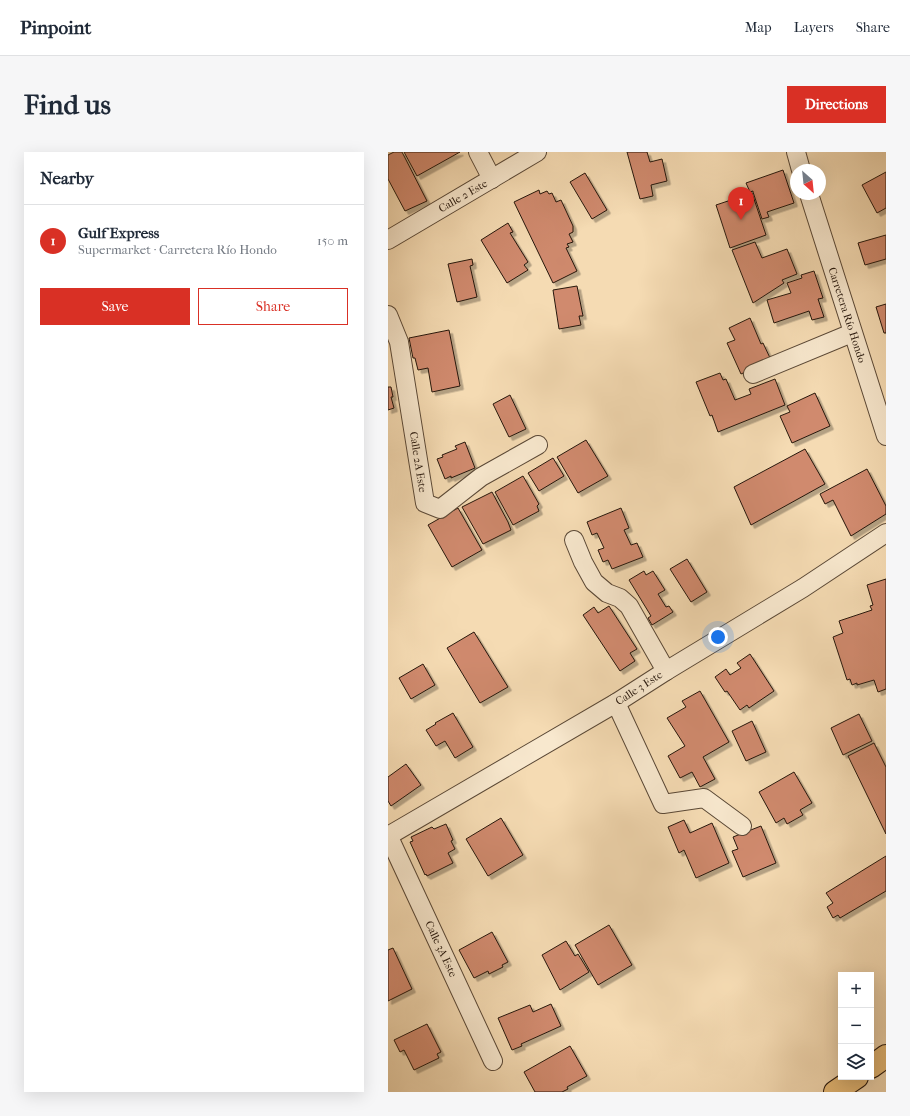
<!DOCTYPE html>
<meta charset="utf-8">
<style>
:root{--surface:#fff;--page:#f6f6f7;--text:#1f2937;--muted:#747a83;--line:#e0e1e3;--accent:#d93025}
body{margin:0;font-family:"IM FELL French Canon",serif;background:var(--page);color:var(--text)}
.controls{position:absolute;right:12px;bottom:12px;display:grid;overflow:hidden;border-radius:0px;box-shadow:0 4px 16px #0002}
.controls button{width:36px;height:36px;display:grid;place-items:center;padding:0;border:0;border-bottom:1px solid var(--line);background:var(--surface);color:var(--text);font:20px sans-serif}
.compass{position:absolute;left:402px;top:12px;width:36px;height:36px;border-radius:50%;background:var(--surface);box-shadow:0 4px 16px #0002;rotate:153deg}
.you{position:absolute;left:330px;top:485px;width:14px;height:14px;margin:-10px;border:3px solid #fff;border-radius:50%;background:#1a73e8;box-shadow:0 0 0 6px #1a73e833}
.badge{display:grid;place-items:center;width:26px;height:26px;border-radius:50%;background:var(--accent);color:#fff;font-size:13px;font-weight:700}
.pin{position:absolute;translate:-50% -33px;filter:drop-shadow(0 1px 2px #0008)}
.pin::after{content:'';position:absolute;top:21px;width:14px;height:12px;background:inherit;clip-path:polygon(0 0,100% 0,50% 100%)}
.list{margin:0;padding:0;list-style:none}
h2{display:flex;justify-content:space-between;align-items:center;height:52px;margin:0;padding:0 16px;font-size:17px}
h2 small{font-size:13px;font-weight:400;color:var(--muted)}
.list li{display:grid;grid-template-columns:26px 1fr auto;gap:12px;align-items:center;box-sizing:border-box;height:72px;padding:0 16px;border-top:1px solid var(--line)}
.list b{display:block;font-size:15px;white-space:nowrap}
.list p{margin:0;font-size:13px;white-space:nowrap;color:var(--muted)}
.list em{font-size:13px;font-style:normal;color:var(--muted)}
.actions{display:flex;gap:8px;padding:12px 16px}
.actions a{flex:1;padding:9px 0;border:1px solid var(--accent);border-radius:0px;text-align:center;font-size:14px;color:var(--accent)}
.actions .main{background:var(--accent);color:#fff}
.icon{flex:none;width:22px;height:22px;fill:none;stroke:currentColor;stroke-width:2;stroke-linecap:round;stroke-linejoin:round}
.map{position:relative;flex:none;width:498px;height:940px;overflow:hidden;border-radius:0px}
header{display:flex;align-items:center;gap:24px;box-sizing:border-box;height:56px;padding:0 20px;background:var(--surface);border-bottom:1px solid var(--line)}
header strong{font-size:19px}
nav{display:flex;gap:22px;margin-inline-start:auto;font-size:14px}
.intro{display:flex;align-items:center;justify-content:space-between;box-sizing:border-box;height:96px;padding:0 24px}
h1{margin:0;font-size:28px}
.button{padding:10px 18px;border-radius:0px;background:var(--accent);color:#fff;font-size:14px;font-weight:700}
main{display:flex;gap:24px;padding:0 24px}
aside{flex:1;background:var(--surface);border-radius:0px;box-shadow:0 4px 16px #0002}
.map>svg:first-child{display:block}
</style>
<header>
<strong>Pinpoint</strong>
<nav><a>Map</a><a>Layers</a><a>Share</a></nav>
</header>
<div class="intro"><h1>Find us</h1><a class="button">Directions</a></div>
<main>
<aside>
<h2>Nearby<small></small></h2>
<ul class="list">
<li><span class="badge">1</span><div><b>Gulf Express</b><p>Supermarket · Carretera Río Hondo</p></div><em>150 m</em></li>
</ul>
<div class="actions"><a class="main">Save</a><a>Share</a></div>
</aside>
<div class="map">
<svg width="498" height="940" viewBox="0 0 498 940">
<defs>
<filter id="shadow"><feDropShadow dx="3.5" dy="3.5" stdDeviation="0" flood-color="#0004"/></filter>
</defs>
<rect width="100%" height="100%" fill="#f5dbb3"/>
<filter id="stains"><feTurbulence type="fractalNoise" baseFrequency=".005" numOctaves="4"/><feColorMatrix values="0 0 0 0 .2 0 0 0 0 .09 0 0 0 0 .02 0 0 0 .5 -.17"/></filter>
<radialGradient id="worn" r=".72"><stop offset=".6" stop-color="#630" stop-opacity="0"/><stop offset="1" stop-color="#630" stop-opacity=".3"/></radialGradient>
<!-- building -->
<g fill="#d08a6e" stroke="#26170d" filter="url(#shadow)">
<path d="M 6,0 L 14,0 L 39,49 L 17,59 L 0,27 L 0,3 Z"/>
<path d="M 16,0 L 72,0 L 29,24 Z"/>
<path d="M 239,0 L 259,0 L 262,10 L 274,7 L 279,29 L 263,33 L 265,44 L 252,47 Z"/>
<path d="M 395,18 L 406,51 L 379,60 L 381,65 L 374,67 L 365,40 L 365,39 L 362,40 L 358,31 Z"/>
<path d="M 498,20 L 498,56 L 489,61 L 474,33 Z"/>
<path d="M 197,21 L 219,58 L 204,67 L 182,30 Z"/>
<path d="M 151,38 L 152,42 L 159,39 L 161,42 L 164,41 L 168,50 L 173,48 L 185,74 L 185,80 L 181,82 L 185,90 L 179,92 L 181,95 L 178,96 L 189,119 L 165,131 L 126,50 Z"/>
<path d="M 364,41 L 378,83 L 342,96 L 328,53 Z"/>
<path d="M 120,71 L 125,80 L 122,81 L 140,110 L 136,113 L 140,118 L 119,131 L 93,88 Z"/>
<path d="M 498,83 L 498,107 L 477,113 L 470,91 Z"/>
<path d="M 367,90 L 374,106 L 399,97 L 409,122 L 394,128 L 396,131 L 365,151 L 344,98 Z"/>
<path d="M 84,107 L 85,113 L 82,114 L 89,145 L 69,150 L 60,112 Z"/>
<path d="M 426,119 L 435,146 L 430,147 L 436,165 L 424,168 L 421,159 L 386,171 L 379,148 L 403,141 L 399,131 L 414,126 L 413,123 Z"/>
<path d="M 189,134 L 195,164 L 191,164 L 193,173 L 171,177 L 165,138 Z"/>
<path d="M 498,152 L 498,181 L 496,181 L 488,155 Z"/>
<path d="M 362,166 L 373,192 L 375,191 L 383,208 L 353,222 L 339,191 L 347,188 L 341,176 Z"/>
<path d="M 61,178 L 72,234 L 44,240 L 40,216 L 30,218 L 27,206 L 25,206 L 21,186 Z"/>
<path d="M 332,221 L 335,228 L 338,227 L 347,248 L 363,242 L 361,237 L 387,227 L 397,253 L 330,280 L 324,263 L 322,264 L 308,230 Z"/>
<path d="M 0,235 L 3,235 L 5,245 L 3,245 L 6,256 L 0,258 Z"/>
<path d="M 427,241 L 442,274 L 404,291 L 392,264 L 402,260 L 399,254 Z"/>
<path d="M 122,243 L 138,277 L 121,285 L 105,252 Z"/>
<path d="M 198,288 L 220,324 L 190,341 L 169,305 Z"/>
<path d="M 77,290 L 87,316 L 63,326 L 63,324 L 57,327 L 49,307 L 55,305 L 54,303 L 69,297 L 67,294 Z"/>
<path d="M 417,297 L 437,332 L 363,373 L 346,335 Z"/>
<path d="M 165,306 L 176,324 L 151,339 L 140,321 Z"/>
<path d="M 479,317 L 498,354 L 498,362 L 463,384 L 445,348 L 437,352 L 432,342 Z"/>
<path d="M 135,324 L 151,352 L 149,354 L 151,359 L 125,373 L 107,340 Z"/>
<path d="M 104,340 L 120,370 L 123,378 L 95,392 L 74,355 Z"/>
<path d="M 70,356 L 94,398 L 64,415 L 40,373 Z"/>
<path d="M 233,356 L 241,376 L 236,378 L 243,393 L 249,391 L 255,405 L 224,417 L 220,408 L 215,410 L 210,398 L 216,396 L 209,381 L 204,383 L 199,370 Z"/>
<path d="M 299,407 L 319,440 L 303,450 L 282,417 Z"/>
<path d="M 256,419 L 258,423 L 265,419 L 277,438 L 270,442 L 278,455 L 281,454 L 285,460 L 264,473 L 260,466 L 263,464 L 241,428 Z"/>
<path d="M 498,427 L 498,537 L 490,540 L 486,528 L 469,533 L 469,531 L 464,533 L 462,527 L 459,528 L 445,485 L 455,481 L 451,469 L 484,458 L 482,454 L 485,453 L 479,433 Z"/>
<path d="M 221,454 L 249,497 L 242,501 L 247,509 L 232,519 L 195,463 L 206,455 L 210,461 Z"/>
<path d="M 86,480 L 120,535 L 92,551 L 59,496 Z"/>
<path d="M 362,502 L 386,539 L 361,556 L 359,553 L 352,558 L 339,539 L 337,540 L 327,525 L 338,517 L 342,523 L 353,516 L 349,511 Z"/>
<path d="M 35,512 L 47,533 L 23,547 L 11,526 Z"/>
<path d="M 312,539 L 341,590 L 315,605 L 327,627 L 312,635 L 304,620 L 292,626 L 280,604 L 297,594 L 279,566 L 298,555 L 294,549 Z"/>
<path d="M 65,561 L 85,595 L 67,606 L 57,589 L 48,594 L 38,578 L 48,572 L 47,571 Z"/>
<path d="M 471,562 L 484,589 L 455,603 L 443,576 Z"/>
<path d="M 364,569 L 378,600 L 358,609 L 344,579 Z"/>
<path d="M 486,591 L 498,615 L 498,682 L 460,604 Z"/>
<path d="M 18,612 L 33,633 L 3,654 L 0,649 L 0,625 Z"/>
<path d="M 406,620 L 424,651 L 412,658 L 415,663 L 399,672 L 396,666 L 388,671 L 371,640 Z"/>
<path d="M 113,666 L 135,703 L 100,724 L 78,687 Z"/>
<path d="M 296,668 L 302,681 L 324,671 L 341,711 L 308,726 L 296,698 L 291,701 L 280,675 Z"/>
<path d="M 58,672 L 65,688 L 63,689 L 67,697 L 60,701 L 65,711 L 39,724 L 38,722 L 37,723 L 22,690 L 25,689 L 23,685 L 44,675 L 46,677 Z"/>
<path d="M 373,674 L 388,711 L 355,725 L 344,699 L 350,697 L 345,685 Z"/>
<path d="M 498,704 L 498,739 L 452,766 L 450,763 L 445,766 L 439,755 L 445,751 L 438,741 Z"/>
<path d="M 221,773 L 244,813 L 210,833 L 187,793 Z"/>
<path d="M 104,780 L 120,810 L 114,813 L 115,815 L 101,822 L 100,819 L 86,826 L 71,798 Z"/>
<path d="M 178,789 L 187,804 L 190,802 L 201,820 L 172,838 L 154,803 Z"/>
<path d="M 5,796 L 24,837 L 0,849 L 0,798 Z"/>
<path d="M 163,852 L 173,874 L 133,892 L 134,894 L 124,898 L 110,866 L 142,853 L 145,860 Z"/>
<path d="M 39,872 L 53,900 L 49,902 L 51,906 L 26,918 L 16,898 L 12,900 L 6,888 Z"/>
<path d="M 182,894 L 199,924 L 179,935 L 180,937 L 174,940 L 147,940 L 136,920 Z"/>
</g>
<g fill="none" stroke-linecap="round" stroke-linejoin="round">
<defs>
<g id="minor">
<path d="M 90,0 L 104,27"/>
<path d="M 408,0 L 413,18"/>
<path d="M 421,42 L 498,284"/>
<path d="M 0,88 L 149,0"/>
<path d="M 0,163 L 11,190 L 37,351 L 52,357 L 93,325 L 150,293"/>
<path d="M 365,222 L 464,181"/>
<path d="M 186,388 L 195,410 L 206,430 L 219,441 L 232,446 L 241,454 L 278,519"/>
<path d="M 228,551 L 275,652 L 316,646 L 354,674"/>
<path d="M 0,683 L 105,909"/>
<path d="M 0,684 L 228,551 L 278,519 L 415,436 L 498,381"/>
</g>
<g id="highway">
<path d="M 483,915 L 498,904"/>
<path d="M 447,940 L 469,925"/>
</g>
</defs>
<!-- minor casing -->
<use href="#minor" stroke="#5a4836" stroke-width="20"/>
<!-- highway casing -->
<use href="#highway" stroke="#26170d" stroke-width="24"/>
<!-- minor -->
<use href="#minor" stroke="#f8e8ce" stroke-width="18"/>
<!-- highway -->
<use href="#highway" stroke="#eabe7a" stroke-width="22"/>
</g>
<g text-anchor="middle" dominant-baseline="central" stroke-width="3.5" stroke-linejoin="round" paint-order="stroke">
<!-- street labels -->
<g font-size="11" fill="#26170d" stroke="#f8e8ce">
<text transform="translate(75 44) rotate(-30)">Calle 2 Este</text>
<text transform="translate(459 163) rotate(72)">Carretera Río Hondo</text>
<text transform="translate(30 310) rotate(81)">Calle 2A Este</text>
<text transform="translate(251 536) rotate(-33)">Calle 3 Este</text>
<text transform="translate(53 797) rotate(65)">Calle 3A Este</text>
</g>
</g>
<rect width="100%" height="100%" filter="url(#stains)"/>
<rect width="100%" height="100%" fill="url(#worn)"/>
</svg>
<div class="controls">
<button>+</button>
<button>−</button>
<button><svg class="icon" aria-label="layers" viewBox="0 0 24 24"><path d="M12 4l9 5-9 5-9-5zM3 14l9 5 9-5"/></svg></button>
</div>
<svg class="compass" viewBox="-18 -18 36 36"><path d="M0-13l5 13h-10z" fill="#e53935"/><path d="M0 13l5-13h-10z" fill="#747a83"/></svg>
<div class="you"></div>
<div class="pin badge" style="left:353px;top:68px">1</div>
</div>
</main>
